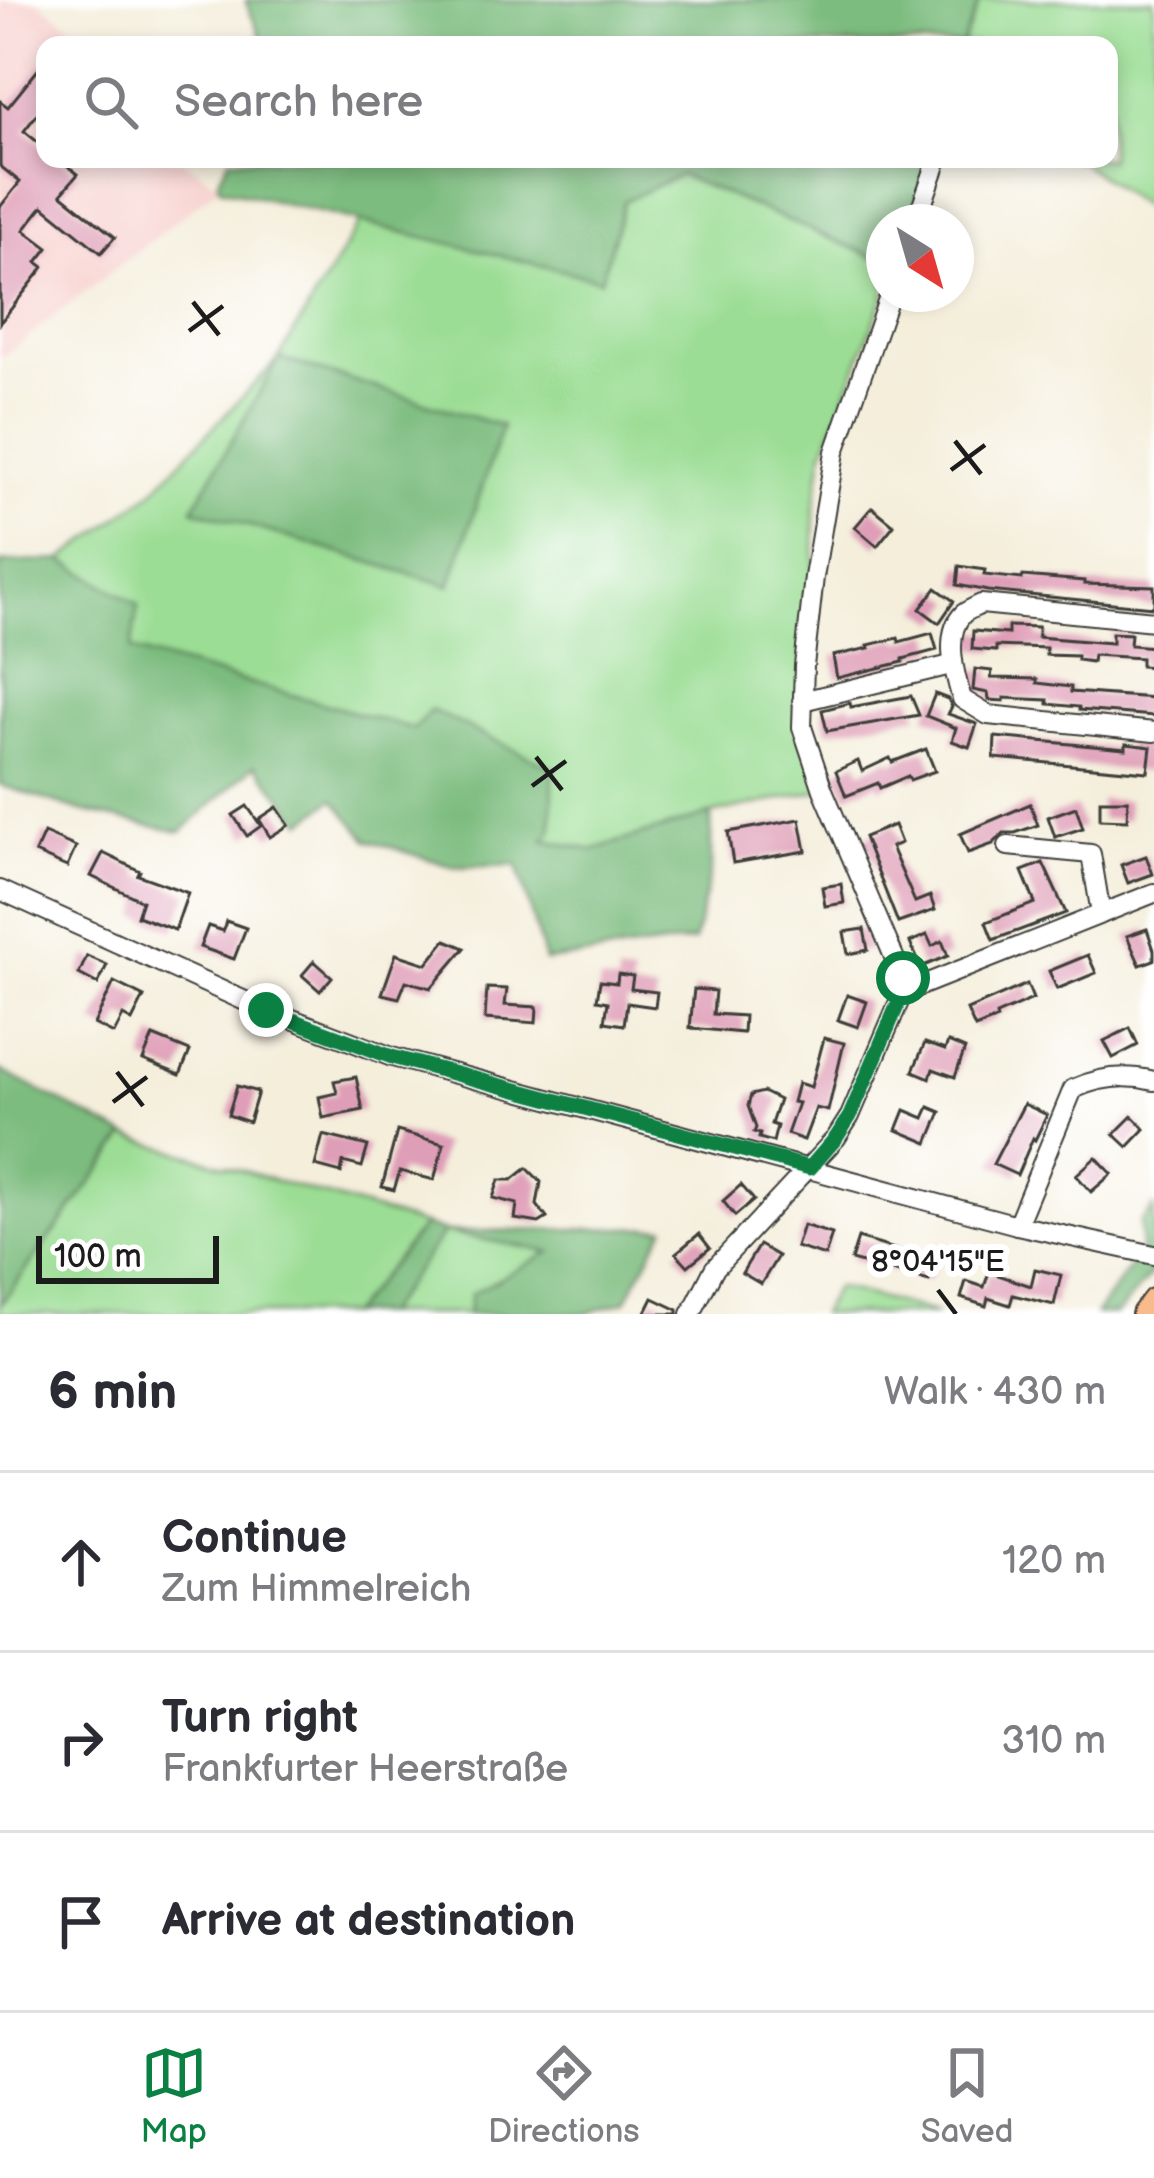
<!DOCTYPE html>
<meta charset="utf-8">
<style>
:root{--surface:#fff;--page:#f2f2f3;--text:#2b2b33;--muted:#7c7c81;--line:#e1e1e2;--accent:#0b8043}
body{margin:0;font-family:"Balsamiq Sans",sans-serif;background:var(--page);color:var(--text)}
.compass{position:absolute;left:866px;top:204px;width:108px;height:108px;border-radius:50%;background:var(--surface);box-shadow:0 6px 18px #0003;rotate:143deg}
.scale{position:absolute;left:36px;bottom:30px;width:183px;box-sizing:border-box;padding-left:12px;border:6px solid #1c1c1c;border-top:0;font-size:33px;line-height:42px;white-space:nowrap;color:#1c1c1c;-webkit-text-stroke:9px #fff;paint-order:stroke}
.stop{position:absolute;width:36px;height:36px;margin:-27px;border:9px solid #0b8043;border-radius:50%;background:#fff}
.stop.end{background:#0b8043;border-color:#fff;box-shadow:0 3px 12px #0008}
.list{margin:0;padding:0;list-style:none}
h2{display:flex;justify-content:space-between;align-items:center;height:156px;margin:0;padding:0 48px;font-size:51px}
h2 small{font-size:39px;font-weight:400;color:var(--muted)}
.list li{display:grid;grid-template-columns:78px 1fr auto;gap:36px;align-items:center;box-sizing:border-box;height:180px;padding:0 48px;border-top:3px solid var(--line)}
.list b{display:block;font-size:45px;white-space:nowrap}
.list p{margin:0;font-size:39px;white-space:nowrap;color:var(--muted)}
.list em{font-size:39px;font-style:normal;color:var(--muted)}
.icon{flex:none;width:66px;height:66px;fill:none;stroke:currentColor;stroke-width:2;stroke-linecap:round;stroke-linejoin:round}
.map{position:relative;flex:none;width:1154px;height:1314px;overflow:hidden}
.search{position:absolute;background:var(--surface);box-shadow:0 6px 18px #0003;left:36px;right:36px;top:36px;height:132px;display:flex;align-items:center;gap:30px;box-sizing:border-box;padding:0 42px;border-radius:24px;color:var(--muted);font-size:45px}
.sheet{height:696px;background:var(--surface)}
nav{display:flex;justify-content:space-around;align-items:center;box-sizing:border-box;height:168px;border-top:3px solid var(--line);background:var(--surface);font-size:33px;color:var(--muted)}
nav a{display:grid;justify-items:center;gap:6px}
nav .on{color:var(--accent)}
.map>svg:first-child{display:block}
</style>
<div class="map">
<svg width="1154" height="1314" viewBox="0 0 1154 1314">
<rect width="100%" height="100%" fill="#fff"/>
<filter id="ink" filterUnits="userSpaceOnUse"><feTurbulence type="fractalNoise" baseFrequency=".00833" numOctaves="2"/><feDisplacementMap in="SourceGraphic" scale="24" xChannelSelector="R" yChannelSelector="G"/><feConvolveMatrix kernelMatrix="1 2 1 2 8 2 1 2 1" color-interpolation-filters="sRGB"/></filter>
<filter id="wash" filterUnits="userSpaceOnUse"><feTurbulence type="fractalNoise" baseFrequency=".004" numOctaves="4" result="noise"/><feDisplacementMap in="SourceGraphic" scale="48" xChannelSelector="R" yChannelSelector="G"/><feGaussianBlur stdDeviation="2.7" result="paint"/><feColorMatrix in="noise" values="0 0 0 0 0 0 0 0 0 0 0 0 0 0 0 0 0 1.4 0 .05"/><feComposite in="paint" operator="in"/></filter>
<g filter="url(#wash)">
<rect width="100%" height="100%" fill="#f4eedb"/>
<!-- built -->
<path fill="#f7d0cd" d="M 0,0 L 37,0 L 96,45 L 45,45 L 45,159 L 180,159 L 216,182 L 218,188 L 0,359 Z"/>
<!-- green -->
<g fill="#9bdd94" stroke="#5c7c58" stroke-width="3">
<path d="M 980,0 L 1154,0 L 1154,214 L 1076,159 L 1109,159 L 1109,45 L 962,45 Z"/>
<path d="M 680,175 L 884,261 L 885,294 L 823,454 L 815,508 L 814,577 L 802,701 L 823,790 L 711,814 L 592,850 L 543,840 L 414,730 L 130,650 L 137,605 L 62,560 L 152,492 L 279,358 L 360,222 L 461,245 L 624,200 Z"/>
<path d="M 126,1136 L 424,1225 L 350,1314 L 0,1314 L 0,1305 Z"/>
<path d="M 443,1232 L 551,1252 L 472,1294 L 468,1314 L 384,1314 Z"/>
<path d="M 836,1287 L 938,1314 L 820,1314 Z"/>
</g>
<!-- forest -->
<g fill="#7cbc7e" stroke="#4c6c4d" stroke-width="3">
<path d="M 245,0 L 980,0 L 962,45 L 264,45 Z"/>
<path d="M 229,159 L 929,159 L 909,222 L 884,222 L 884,261 L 680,175 L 624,201 L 601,280 L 220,188 L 218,181 Z"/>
<path d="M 279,358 L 502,426 L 450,586 L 193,509 Z"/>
<path d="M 62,560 L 138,605 L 131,650 L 414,729 L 431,710 L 553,768 L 552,831 L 544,840 L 592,850 L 711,814 L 711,870 L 694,941 L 545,961 L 517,865 L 454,867 L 368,840 L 334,799 L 303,822 L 255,765 L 181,832 L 81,811 L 0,785 L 0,563 Z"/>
<path d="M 0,1070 L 126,1136 L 0,1305 Z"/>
<path d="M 1154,1207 L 1154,1271 L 1117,1314 L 1096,1314 L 1141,1252 L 1140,1223 Z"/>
<path d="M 424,1225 L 444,1232 L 665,1227 L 626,1301 L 584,1314 L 468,1314 L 471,1294 L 550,1252 L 444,1232 L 384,1314 L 350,1314 Z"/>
</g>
<g id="blocks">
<!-- building -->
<g fill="#df9eb7">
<path d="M 45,61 L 45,104 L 24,131 L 45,148 L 45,159 L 59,159 L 78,174 L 61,194 L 115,237 L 101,253 L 43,206 L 24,230 L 48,248 L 37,262 L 44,267 L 0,323 L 0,207 L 20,182 L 0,166 L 0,101 L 8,107 Z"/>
<path d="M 872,507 L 894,525 L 877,546 L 855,527 Z"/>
<path d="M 959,566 L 985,570 L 984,575 L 1022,579 L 1023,576 L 1084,581 L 1084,584 L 1154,586 L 1154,607 L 988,591 L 957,585 Z"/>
<path d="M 936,588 L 954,601 L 939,623 L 920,609 Z"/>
<path d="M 1008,626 L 1038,627 L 1038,637 L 1112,643 L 1112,633 L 1131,634 L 1130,645 L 1154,647 L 1154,667 L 1141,666 L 1141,658 L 1093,655 L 1092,662 L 1077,660 L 1077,656 L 1046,655 L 1046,648 L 996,646 L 996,651 L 972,649 L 973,631 L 1008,634 Z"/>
<path d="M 932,633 L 937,650 L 903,659 L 903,662 L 837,678 L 833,656 L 869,648 L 868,645 L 898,638 L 899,642 Z"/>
<path d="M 975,669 L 992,671 L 991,678 L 1037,679 L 1037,683 L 1071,687 L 1071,692 L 1154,698 L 1154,716 L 1079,710 L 1079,707 L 1048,704 L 1048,700 L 1004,698 L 1004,701 L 989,700 L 988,693 L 973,690 Z"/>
<path d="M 935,694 L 948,699 L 952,707 L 948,714 L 977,724 L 969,747 L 952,741 L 956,728 L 926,716 Z"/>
<path d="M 911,696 L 919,715 L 827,731 L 822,710 L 850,703 L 851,707 Z"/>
<path d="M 995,737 L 1126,749 L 1126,744 L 1151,747 L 1148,772 L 994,758 Z"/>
<path d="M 926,749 L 935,771 L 910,780 L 908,776 L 880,788 L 878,783 L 846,796 L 836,771 L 858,761 L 862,771 L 890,758 L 892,762 Z"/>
<path d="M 1100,800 L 1128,800 L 1127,820 L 1100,819 Z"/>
<path d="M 1030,804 L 1038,825 L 1015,833 L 1004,833 L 993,844 L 968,853 L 960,834 Z"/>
<path d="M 247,806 L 261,826 L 247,836 L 233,815 Z"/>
<path d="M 277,807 L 289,825 L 270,837 L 259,819 Z"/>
<path d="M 1076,807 L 1083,828 L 1055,837 L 1048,817 Z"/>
<path d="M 800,819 L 806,851 L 733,863 L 728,832 Z"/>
<path d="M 894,825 L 901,843 L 891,847 L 915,902 L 930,896 L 935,910 L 898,923 L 864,837 Z"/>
<path d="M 44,833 L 76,847 L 67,867 L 35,853 Z"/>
<path d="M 103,853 L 140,871 L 138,875 L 188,893 L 175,930 L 137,916 L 142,901 L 91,876 Z"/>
<path d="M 1146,856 L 1153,874 L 1128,883 L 1121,865 Z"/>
<path d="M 1043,863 L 1066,913 L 993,940 L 986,922 L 1035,903 L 1022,871 Z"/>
<path d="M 841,884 L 844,903 L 825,906 L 822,887 Z"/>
<path d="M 226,921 L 246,928 L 234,959 L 200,947 L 208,926 L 223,931 Z"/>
<path d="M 864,929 L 868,950 L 848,954 L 844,932 Z"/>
<path d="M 1147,929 L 1154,950 L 1154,960 L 1140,965 L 1127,936 Z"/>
<path d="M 927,935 L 932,946 L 942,941 L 948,956 L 921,967 L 910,942 Z"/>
<path d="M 446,940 L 465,948 L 431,988 L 406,981 L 399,998 L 382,994 L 396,954 L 427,964 Z"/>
<path d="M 1088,955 L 1096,973 L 1057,989 L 1049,971 Z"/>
<path d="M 87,956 L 107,965 L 98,984 L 79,974 Z"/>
<path d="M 314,961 L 332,977 L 320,991 L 302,975 Z"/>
<path d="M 618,974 L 633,976 L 631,989 L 657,992 L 655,1007 L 627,1003 L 624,1025 L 605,1022 L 608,1002 L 597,1000 L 600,981 L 617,983 Z"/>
<path d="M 114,982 L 144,997 L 132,1021 L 123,1016 L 114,1034 L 94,1024 Z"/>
<path d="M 1027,984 L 1033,999 L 996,1015 L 997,1019 L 975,1028 L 967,1010 Z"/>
<path d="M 487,988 L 507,989 L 505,1005 L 537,1007 L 536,1023 L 485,1019 Z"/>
<path d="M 694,989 L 715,991 L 713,1014 L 744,1016 L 743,1033 L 690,1028 Z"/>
<path d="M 847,995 L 867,1002 L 858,1027 L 838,1020 Z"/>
<path d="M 1130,1028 L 1138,1045 L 1113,1058 L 1104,1041 Z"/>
<path d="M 153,1036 L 190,1051 L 180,1075 L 143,1060 Z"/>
<path d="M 824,1038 L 844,1043 L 828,1111 L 816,1108 L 804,1140 L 787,1134 L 798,1103 L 793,1102 L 798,1083 L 811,1087 Z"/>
<path d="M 948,1042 L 965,1049 L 955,1077 L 933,1069 L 930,1078 L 913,1071 L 925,1043 L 945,1050 Z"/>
<path d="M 356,1077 L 363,1110 L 323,1118 L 319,1097 L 337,1093 L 334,1081 Z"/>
<path d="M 237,1086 L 258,1092 L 249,1122 L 228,1115 Z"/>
<path d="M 763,1092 L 779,1100 L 771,1124 L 777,1126 L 773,1142 L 759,1138 L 760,1134 L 754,1132 L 756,1128 L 748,1106 L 751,1095 Z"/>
<path d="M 1024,1104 L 1047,1115 L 1035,1140 L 1033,1138 L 1017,1175 L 993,1164 Z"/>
<path d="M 929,1107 L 941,1112 L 928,1143 L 897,1130 L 905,1110 L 924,1118 Z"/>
<path d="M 1132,1116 L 1145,1129 L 1128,1147 L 1114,1134 Z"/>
<path d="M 397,1131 L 444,1144 L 434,1180 L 400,1171 L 394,1190 L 382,1187 Z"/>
<path d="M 323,1135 L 368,1146 L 362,1167 L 343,1162 L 341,1173 L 315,1166 Z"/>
<path d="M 1096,1157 L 1112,1174 L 1091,1192 L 1076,1175 Z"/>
<path d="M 527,1168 L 541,1182 L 537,1205 L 547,1218 L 539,1223 L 515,1219 L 517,1204 L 493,1198 L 499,1180 L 512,1180 Z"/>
<path d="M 741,1185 L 754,1200 L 735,1216 L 723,1201 Z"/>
<path d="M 803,1225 L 832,1234 L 825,1256 L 796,1247 Z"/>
<path d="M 699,1234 L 710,1248 L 688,1266 L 676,1253 Z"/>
<path d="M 858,1238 L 907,1253 L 908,1250 L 936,1258 L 929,1281 L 851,1260 Z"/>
<path d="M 759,1245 L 778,1256 L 761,1284 L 742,1273 Z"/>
<path d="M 1035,1269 L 1061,1275 L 1054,1305 L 1013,1295 L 1010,1305 L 988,1298 L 986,1306 L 961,1298 L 966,1281 L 984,1287 L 989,1272 L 1031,1286 Z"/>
<path d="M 653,1298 L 678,1310 L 678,1314 L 645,1314 Z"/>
</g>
</g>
</g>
<g filter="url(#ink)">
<use href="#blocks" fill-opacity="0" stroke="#3c3c39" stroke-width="3"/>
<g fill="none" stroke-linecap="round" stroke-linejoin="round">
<defs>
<g id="minor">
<path d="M 916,222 L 938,159"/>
<path d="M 1154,621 L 981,604 C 978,606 966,611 963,614 C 943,634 955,676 962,699 L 988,715 L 1154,732"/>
<path d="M 802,701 L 951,665"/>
<path d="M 1008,846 L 1091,854 L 1101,914"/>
<path d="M 0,890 L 245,1001 L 392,1057 L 1017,1225 L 1154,1255"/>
<path d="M 904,990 L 915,988 L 1154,893"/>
<path d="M 1017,1225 L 1073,1089 C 1099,1077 1126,1074 1154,1081"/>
<path d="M 691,1314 L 714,1269 L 836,1138 L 850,1116 L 904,990 L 903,978 L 823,790 L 802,727 L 804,666 L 814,577 L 835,452 L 890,294"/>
</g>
<path id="highway" d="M 1144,1314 L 1154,1301"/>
</defs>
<!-- minor casing -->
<use href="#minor" stroke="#3c3c39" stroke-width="22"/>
<!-- highway casing -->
<use href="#highway" stroke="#3c3c39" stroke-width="28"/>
<!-- minor -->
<use href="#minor" stroke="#fff" stroke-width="18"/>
<!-- highway -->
<use href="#highway" stroke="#fabb8c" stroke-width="24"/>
</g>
</g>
<g fill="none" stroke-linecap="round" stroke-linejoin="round" filter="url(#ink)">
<!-- route -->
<path stroke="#0b8043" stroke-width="15" d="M 266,1010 L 392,1057 L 810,1168 L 836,1138 L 850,1116 L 904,990 L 903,978"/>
</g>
<!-- ticks -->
<path fill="none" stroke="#1c1c1c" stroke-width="4.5" d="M 193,302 L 219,335M 189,331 L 223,306M 955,441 L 981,474M 951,470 L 985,445M 536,757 L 562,790M 532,786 L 566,761M 117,1072 L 143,1106M 113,1102 L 147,1077M 938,1290 L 956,1314"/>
<g font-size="30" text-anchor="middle" fill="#1c1c1c" stroke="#fff" stroke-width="12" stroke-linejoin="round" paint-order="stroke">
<text x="938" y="1271">8°04'15"E</text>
</g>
</svg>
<svg class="compass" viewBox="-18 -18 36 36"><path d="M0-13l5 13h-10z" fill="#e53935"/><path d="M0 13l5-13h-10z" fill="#7c7c81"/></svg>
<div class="scale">100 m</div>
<div class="stop" style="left:903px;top:978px"></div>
<div class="stop end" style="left:266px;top:1010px"></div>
<div class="search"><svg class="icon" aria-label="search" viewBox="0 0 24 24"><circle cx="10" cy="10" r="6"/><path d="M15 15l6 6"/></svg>Search here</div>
</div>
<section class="sheet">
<h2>6 min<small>Walk · 430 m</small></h2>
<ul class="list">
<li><svg class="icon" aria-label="ahead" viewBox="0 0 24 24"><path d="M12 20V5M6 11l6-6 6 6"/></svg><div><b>Continue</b><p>Zum Himmelreich</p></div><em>120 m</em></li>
<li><svg class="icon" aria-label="right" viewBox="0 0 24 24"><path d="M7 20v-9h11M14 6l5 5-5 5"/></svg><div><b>Turn right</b><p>Frankfurter Heerstraße</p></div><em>310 m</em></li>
<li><svg class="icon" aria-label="arrive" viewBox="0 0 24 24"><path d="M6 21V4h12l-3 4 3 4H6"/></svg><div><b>Arrive at destination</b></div></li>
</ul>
</section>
<nav>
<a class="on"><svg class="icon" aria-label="map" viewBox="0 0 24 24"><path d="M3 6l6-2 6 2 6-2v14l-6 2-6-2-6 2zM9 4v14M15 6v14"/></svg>Map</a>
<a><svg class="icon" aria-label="directions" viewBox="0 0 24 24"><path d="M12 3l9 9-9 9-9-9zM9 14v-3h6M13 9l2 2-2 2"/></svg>Directions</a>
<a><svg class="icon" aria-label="saved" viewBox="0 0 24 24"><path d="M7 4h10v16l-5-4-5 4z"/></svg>Saved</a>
</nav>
